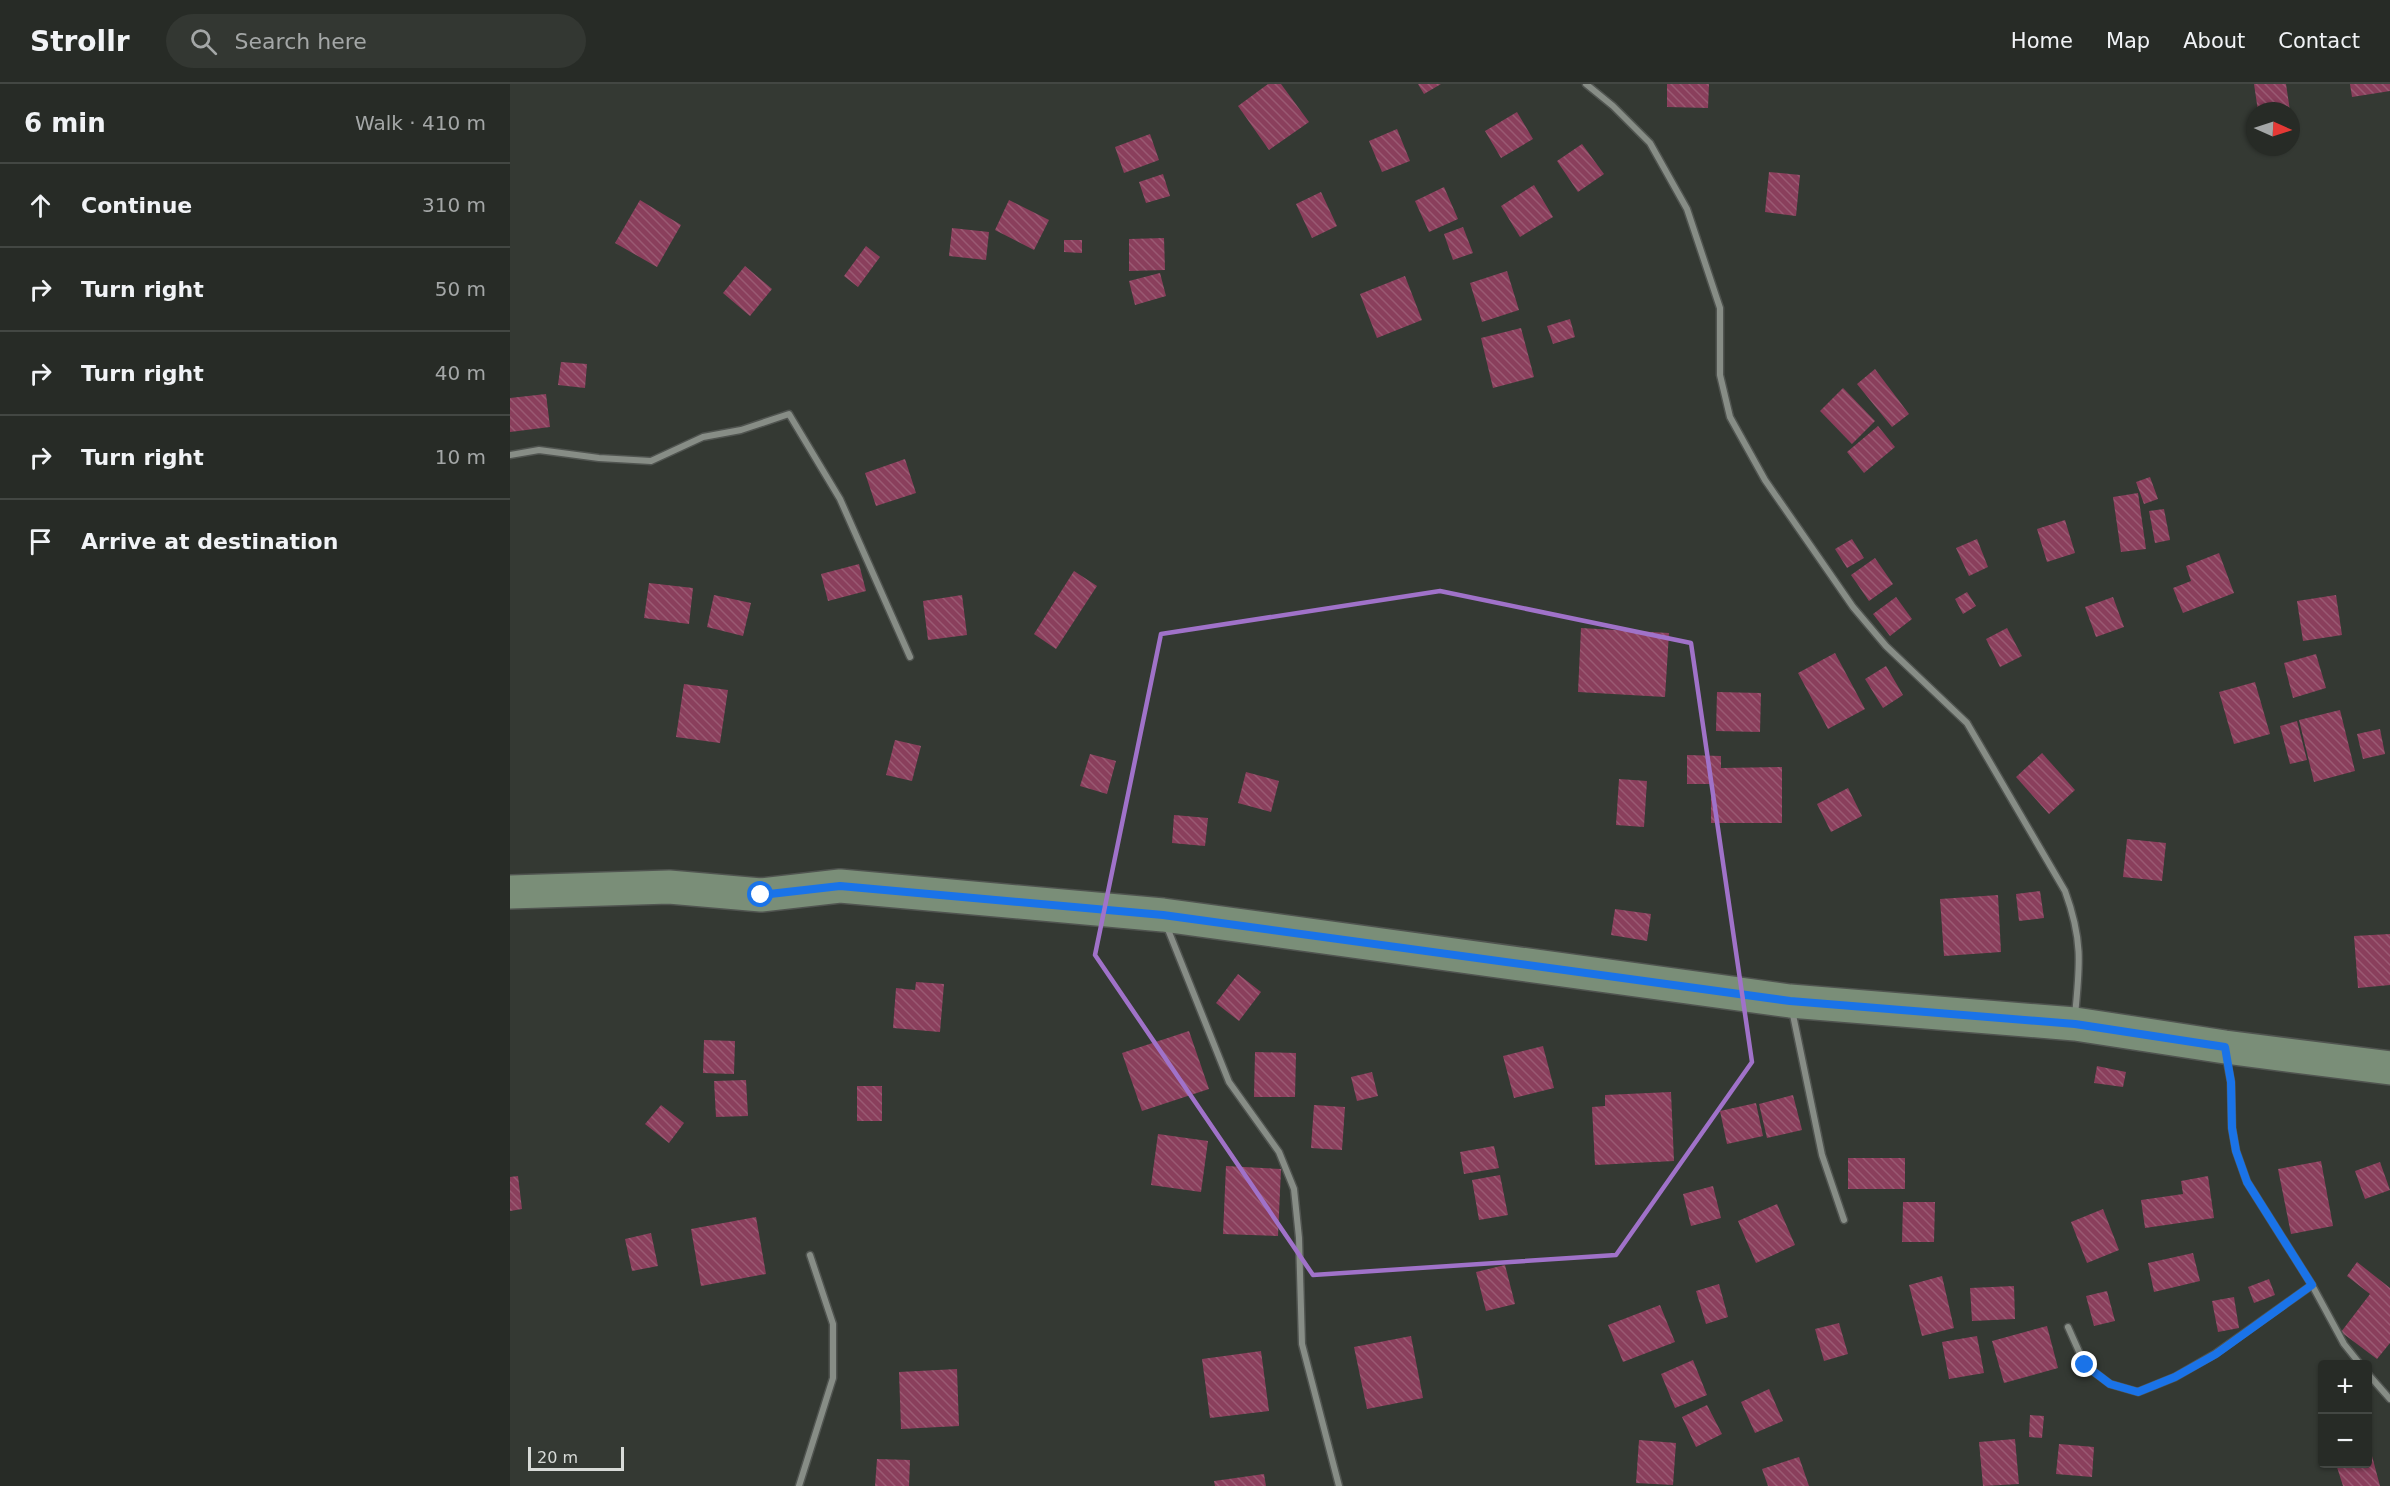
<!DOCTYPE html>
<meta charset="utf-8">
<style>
:root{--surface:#272b26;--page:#333732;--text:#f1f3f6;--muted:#a4a7a7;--line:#434743}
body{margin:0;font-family:"DejaVu Sans",sans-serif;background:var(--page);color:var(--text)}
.controls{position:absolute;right:18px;bottom:18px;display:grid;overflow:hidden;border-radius:6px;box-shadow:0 2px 4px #0004}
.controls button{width:54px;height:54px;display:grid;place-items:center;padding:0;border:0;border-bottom:2px solid var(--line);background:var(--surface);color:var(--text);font:30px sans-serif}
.compass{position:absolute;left:1736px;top:18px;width:54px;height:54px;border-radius:50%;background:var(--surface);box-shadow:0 2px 4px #0004;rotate:93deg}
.scale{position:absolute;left:18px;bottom:15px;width:96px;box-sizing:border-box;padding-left:6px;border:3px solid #d8dbd8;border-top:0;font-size:16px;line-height:21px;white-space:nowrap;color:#d8dbd8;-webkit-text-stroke:4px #343933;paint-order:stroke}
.stop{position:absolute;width:18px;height:18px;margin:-14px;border:4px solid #1a73e8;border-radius:50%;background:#fff}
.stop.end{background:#1a73e8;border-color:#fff;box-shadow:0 2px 6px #0008}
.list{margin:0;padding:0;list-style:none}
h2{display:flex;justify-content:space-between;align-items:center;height:78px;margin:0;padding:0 24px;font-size:26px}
h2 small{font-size:20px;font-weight:400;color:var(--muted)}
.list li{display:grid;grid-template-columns:39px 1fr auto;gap:18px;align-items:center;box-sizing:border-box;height:84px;padding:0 24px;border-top:2px solid var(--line)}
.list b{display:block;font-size:22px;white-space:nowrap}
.list em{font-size:20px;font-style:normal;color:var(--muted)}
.icon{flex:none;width:33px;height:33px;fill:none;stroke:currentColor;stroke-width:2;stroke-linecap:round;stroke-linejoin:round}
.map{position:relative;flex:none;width:1880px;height:1402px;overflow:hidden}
header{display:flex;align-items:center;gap:36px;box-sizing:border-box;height:84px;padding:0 30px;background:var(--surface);border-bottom:2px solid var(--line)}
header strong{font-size:28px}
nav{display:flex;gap:33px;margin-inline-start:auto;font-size:21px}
.search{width:420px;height:54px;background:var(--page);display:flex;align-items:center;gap:15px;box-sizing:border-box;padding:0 21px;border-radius:33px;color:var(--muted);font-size:22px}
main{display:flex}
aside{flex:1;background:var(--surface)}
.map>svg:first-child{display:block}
</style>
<header>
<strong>Strollr</strong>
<div class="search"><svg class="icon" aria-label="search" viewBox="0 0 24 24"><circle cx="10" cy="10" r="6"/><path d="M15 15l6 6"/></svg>Search here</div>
<nav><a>Home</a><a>Map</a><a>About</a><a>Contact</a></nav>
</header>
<main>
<aside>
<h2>6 min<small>Walk · 410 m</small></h2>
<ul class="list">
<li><svg class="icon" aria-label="ahead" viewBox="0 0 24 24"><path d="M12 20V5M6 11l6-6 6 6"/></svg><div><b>Continue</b></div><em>310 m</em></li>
<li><svg class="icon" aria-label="right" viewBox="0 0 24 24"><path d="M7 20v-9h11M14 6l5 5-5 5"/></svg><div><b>Turn right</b></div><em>50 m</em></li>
<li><svg class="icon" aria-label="right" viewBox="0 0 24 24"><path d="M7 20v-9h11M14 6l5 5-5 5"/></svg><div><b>Turn right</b></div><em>40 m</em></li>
<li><svg class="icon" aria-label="right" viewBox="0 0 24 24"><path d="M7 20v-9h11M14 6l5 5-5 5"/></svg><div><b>Turn right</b></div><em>10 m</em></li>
<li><svg class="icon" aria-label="arrive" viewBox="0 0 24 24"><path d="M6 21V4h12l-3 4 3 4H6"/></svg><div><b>Arrive at destination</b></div></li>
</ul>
</aside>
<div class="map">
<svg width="1880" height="1402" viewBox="0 0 1880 1402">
<defs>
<pattern id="building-back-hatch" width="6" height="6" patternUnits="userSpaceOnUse" patternTransform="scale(1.5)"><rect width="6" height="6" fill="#8a3f5c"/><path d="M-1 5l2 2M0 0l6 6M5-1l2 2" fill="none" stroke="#9a5a73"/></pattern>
</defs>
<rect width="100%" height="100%" fill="#343933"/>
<!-- building -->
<g fill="url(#building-back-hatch)">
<path d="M 758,0 L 771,0 L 799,38 L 759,66 L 728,22 Z"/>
<path d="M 908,0 L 931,0 L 914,10 Z"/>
<path d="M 1157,0 L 1199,0 L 1198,24 L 1157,23 Z"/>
<path d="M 1744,0 L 1776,0 L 1780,27 L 1748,27 Z"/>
<path d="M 1840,0 L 1880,0 L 1880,7 L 1842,13 Z"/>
<path d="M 1007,28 L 1023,55 L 991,74 L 975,47 Z"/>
<path d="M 887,45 L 900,77 L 872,88 L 859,57 Z"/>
<path d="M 640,50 L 649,76 L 614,89 L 605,63 Z"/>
<path d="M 1072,60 L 1094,90 L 1068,108 L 1047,77 Z"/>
<path d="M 1259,88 L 1290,91 L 1286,132 L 1255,128 Z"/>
<path d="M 653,90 L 660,112 L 636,119 L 629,98 Z"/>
<path d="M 1024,101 L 1043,133 L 1010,153 L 991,122 Z"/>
<path d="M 934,103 L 948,135 L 919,148 L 905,117 Z"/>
<path d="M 811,108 L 827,142 L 802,154 L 786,120 Z"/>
<path d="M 130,116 L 171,141 L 147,183 L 105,159 Z"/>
<path d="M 499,116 L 539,136 L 524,166 L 485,146 Z"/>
<path d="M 953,143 L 963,169 L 943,176 L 934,150 Z"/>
<path d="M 442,144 L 479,148 L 476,176 L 439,172 Z"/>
<path d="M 654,154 L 655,186 L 619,187 L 619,155 Z"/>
<path d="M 554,156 L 572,156 L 572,169 L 554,168 Z"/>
<path d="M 356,162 L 370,173 L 348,203 L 334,192 Z"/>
<path d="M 235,182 L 262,205 L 240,232 L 213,209 Z"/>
<path d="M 997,187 L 1009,226 L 972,238 L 960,199 Z"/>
<path d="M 650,189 L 656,212 L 625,221 L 619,197 Z"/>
<path d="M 895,192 L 912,236 L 867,254 L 850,210 Z"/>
<path d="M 1060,235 L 1065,253 L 1043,260 L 1037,242 Z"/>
<path d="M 1011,244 L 1024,293 L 983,304 L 971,254 Z"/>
<path d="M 51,278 L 77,280 L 75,304 L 48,301 Z"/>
<path d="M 1365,285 L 1399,330 L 1382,343 L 1347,300 Z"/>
<path d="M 1333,304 L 1365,337 L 1342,360 L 1310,327 Z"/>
<path d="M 36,310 L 40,343 L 0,348 L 0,314 Z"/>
<path d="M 1368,342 L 1385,363 L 1354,389 L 1337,368 Z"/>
<path d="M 395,375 L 406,409 L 366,422 L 355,389 Z"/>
<path d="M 1640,393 L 1648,415 L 1634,420 L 1626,398 Z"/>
<path d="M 1628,409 L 1636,465 L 1611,468 L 1603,413 Z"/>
<path d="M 1654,425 L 1660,456 L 1645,459 L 1639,427 Z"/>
<path d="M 1555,436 L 1565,469 L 1537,478 L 1527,445 Z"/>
<path d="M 1342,455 L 1354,474 L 1337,484 L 1325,465 Z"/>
<path d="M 1467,455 L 1478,483 L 1459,492 L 1446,464 Z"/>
<path d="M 1709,469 L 1724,509 L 1673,529 L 1663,504 L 1681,497 L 1676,482 Z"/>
<path d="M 1365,474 L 1383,500 L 1359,517 L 1341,491 Z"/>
<path d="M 349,480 L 356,507 L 318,517 L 311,490 Z"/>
<path d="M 564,487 L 587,502 L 546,565 L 524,550 Z"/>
<path d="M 139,499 L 183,504 L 179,540 L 134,534 Z"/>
<path d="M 1457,508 L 1466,522 L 1453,530 L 1445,515 Z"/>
<path d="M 204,511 L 241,519 L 233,552 L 197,543 Z"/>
<path d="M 452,511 L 457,551 L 418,556 L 413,517 Z"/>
<path d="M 1826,511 L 1832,551 L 1793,557 L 1787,517 Z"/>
<path d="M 1386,513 L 1402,535 L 1380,552 L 1363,530 Z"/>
<path d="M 1603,513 L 1614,543 L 1586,553 L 1575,523 Z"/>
<path d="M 1071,544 L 1159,549 L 1155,613 L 1068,608 Z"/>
<path d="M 1497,544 L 1512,572 L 1490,583 L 1476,555 Z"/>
<path d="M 1325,569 L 1355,625 L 1318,645 L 1288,589 Z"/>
<path d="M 1806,570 L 1816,604 L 1783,614 L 1774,579 Z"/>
<path d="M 1376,582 L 1393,611 L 1373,624 L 1355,595 Z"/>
<path d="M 1745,598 L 1760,650 L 1724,660 L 1709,608 Z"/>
<path d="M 174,600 L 218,606 L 210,659 L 166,653 Z"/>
<path d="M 1207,608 L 1251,609 L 1250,648 L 1206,647 Z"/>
<path d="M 1830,626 L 1845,687 L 1804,698 L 1789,636 Z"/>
<path d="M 1787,637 L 1797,676 L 1780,680 L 1770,642 Z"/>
<path d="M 1870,645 L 1875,670 L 1853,675 L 1847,650 Z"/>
<path d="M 385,656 L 411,662 L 402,697 L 376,691 Z"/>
<path d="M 1532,669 L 1565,706 L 1539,730 L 1506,693 Z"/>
<path d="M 580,670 L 606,677 L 597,710 L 570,702 Z"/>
<path d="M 1177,671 L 1211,672 L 1211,684 L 1272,683 L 1272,739 L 1201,739 L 1201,700 L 1177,700 Z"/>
<path d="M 736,688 L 769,697 L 761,728 L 728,719 Z"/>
<path d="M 1109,695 L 1137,697 L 1134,743 L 1106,741 Z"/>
<path d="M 1338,704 L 1352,732 L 1321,748 L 1307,720 Z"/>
<path d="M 664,731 L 698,734 L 695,762 L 662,759 Z"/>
<path d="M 1617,755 L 1656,759 L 1652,797 L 1613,793 Z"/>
<path d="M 1530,807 L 1534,834 L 1509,837 L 1506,810 Z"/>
<path d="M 1488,811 L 1491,868 L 1434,872 L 1430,815 Z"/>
<path d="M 1105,825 L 1141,830 L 1137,857 L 1101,851 Z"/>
<path d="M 1880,850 L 1880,901 L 1848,904 L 1844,852 Z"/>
<path d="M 728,890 L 751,908 L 729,937 L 706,919 Z"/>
<path d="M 406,898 L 434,900 L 430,948 L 383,944 L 386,904 L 405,906 Z"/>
<path d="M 679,947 L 699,1005 L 632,1027 L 612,969 Z"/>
<path d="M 194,956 L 225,957 L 224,990 L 193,989 Z"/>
<path d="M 1033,962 L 1044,1004 L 1004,1014 L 993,972 Z"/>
<path d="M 745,968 L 786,969 L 785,1013 L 744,1013 Z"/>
<path d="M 1587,982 L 1616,988 L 1613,1003 L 1584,999 Z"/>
<path d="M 862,988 L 868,1012 L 847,1017 L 841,993 Z"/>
<path d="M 236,996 L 238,1032 L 206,1033 L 204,997 Z"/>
<rect x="347" y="1002" width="25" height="35"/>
<path d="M 1161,1008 L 1164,1077 L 1085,1081 L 1082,1023 L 1095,1022 L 1095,1011 Z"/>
<path d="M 1283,1011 L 1292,1046 L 1257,1054 L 1249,1020 Z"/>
<path d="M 1246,1019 L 1253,1052 L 1217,1060 L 1210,1027 Z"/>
<path d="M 151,1021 L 174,1039 L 159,1059 L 135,1040 Z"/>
<path d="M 804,1021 L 835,1023 L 832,1066 L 801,1064 Z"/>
<path d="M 648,1050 L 698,1057 L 691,1108 L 641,1101 Z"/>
<path d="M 984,1062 L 989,1084 L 954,1090 L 950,1068 Z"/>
<rect x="1338" y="1074" width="57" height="31"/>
<path d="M 1811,1077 L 1823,1142 L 1781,1150 L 1768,1085 Z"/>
<path d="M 1870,1078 L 1880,1106 L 1855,1115 L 1845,1087 Z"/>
<path d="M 716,1082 L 771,1085 L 768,1152 L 713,1150 Z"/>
<path d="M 990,1091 L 998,1131 L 969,1136 L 962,1096 Z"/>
<path d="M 8,1092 L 12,1125 L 0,1127 L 0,1093 Z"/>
<path d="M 1698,1092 L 1704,1134 L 1635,1144 L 1631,1116 L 1673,1110 L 1671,1097 Z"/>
<path d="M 1203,1102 L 1211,1134 L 1181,1142 L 1173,1110 Z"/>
<path d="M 1393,1118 L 1425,1118 L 1424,1158 L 1392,1158 Z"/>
<path d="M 1267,1120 L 1285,1161 L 1246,1179 L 1228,1137 Z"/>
<path d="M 1593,1125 L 1609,1166 L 1577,1179 L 1561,1138 Z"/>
<path d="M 246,1133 L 256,1190 L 191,1202 L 181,1145 Z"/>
<path d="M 141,1149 L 148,1182 L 122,1187 L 115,1155 Z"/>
<path d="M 1683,1169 L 1690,1197 L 1644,1208 L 1638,1179 Z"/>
<path d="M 1847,1178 L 1880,1204 L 1880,1259 L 1867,1275 L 1831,1248 L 1860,1210 L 1837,1192 Z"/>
<path d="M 995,1181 L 1005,1220 L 976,1227 L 966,1188 Z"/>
<path d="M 1432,1192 L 1444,1244 L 1412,1252 L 1399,1201 Z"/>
<path d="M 1759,1195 L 1765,1211 L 1744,1219 L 1738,1203 Z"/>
<path d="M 1209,1200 L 1218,1233 L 1196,1240 L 1186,1207 Z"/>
<path d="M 1504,1202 L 1505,1235 L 1462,1237 L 1460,1204 Z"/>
<path d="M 1597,1207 L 1605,1237 L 1584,1242 L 1576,1212 Z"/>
<path d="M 1724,1213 L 1729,1244 L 1708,1248 L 1702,1217 Z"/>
<path d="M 1150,1221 L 1165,1258 L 1113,1278 L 1098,1241 Z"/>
<path d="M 1329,1239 L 1338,1270 L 1314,1277 L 1305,1245 Z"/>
<path d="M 1537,1242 L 1548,1284 L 1494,1299 L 1482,1257 Z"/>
<path d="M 901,1252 L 913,1314 L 857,1325 L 844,1263 Z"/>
<path d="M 1467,1252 L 1474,1289 L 1439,1295 L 1432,1258 Z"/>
<path d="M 751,1267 L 759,1327 L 700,1334 L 692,1275 Z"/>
<path d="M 1183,1276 L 1197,1311 L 1165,1324 L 1151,1290 Z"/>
<path d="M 447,1285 L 449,1342 L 391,1345 L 389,1288 Z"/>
<path d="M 1259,1305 L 1273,1337 L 1245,1349 L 1231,1318 Z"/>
<path d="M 1197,1321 L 1212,1350 L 1186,1363 L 1172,1333 Z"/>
<path d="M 1520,1331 L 1534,1332 L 1532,1354 L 1519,1353 Z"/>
<path d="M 1505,1355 L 1509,1400 L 1473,1402 L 1469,1358 Z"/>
<path d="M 1129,1356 L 1166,1359 L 1163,1401 L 1126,1399 Z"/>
<path d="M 1858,1357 L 1870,1402 L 1833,1402 L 1826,1380 L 1858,1380 Z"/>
<path d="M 1549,1360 L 1584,1363 L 1582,1393 L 1546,1390 Z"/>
<path d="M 1289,1373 L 1299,1402 L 1258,1402 L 1252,1385 Z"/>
<path d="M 367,1375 L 400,1376 L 399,1402 L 365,1402 Z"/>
<path d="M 754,1390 L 756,1402 L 705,1402 L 704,1397 Z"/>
</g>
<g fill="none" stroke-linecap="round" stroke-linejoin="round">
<defs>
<g id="street">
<path d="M 1076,0 L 1103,22 L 1140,59 L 1177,125 L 1210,224 L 1210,291 L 1220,333 L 1255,396 L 1343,523 L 1376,562 L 1457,639 L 1555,807 C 1573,856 1570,881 1565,931"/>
<path d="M 0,371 L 29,366 L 89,374 L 141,377 L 193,353 L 231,346 L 279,330 L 330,415 L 400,573"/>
<path d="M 657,843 L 719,998 L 769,1068 L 784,1105 L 789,1154 L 792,1260 L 829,1402"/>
<path d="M 1282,926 L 1312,1071 L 1334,1136"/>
<path d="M 1716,972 L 1721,998 L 1722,1044 L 1726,1067 L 1737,1098 L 1802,1201 L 1834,1260 L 1850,1280"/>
<path d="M 1558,1243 L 1575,1281 L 1600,1300 L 1628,1308 L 1665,1293 L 1705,1270 L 1802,1201"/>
<path d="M 1858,1290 L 1880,1315"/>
<path d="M 289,1402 L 323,1294 L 323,1240 L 300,1171"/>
</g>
<path id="secondary" d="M 0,808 L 159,803 L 251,811 L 330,802 L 653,831 L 1280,917 L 1565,940 L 1715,963 L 1880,984"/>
</defs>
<!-- street casing -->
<use href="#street" stroke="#505450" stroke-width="9"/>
<!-- secondary casing -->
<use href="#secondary" stroke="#505450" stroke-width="36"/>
<!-- street -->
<use href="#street" stroke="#878d86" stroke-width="6"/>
<!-- secondary -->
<use href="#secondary" stroke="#7a8e78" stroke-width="33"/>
</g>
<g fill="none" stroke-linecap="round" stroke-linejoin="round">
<!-- route -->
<path stroke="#1a73e8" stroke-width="8" d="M 251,811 L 330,802 L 653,831 L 1280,917 L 1565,940 L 1715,963 L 1721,998 L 1722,1044 L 1726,1067 L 1737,1098 L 1802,1201 L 1706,1270 L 1665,1293 L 1628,1308 L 1600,1300 L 1575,1281"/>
</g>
<!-- marked area -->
<path fill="none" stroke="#a072c9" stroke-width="4.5" stroke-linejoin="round" d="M 930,507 L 1181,559 L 1242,978 L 1106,1171 L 803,1191 L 585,871 L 651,550 Z"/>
</svg>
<div class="controls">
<button>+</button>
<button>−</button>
</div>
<svg class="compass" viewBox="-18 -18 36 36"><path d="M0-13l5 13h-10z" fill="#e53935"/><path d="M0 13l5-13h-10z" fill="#a4a7a7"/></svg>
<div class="scale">20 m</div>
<div class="stop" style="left:251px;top:811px"></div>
<div class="stop end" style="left:1575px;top:1281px"></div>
</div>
</main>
